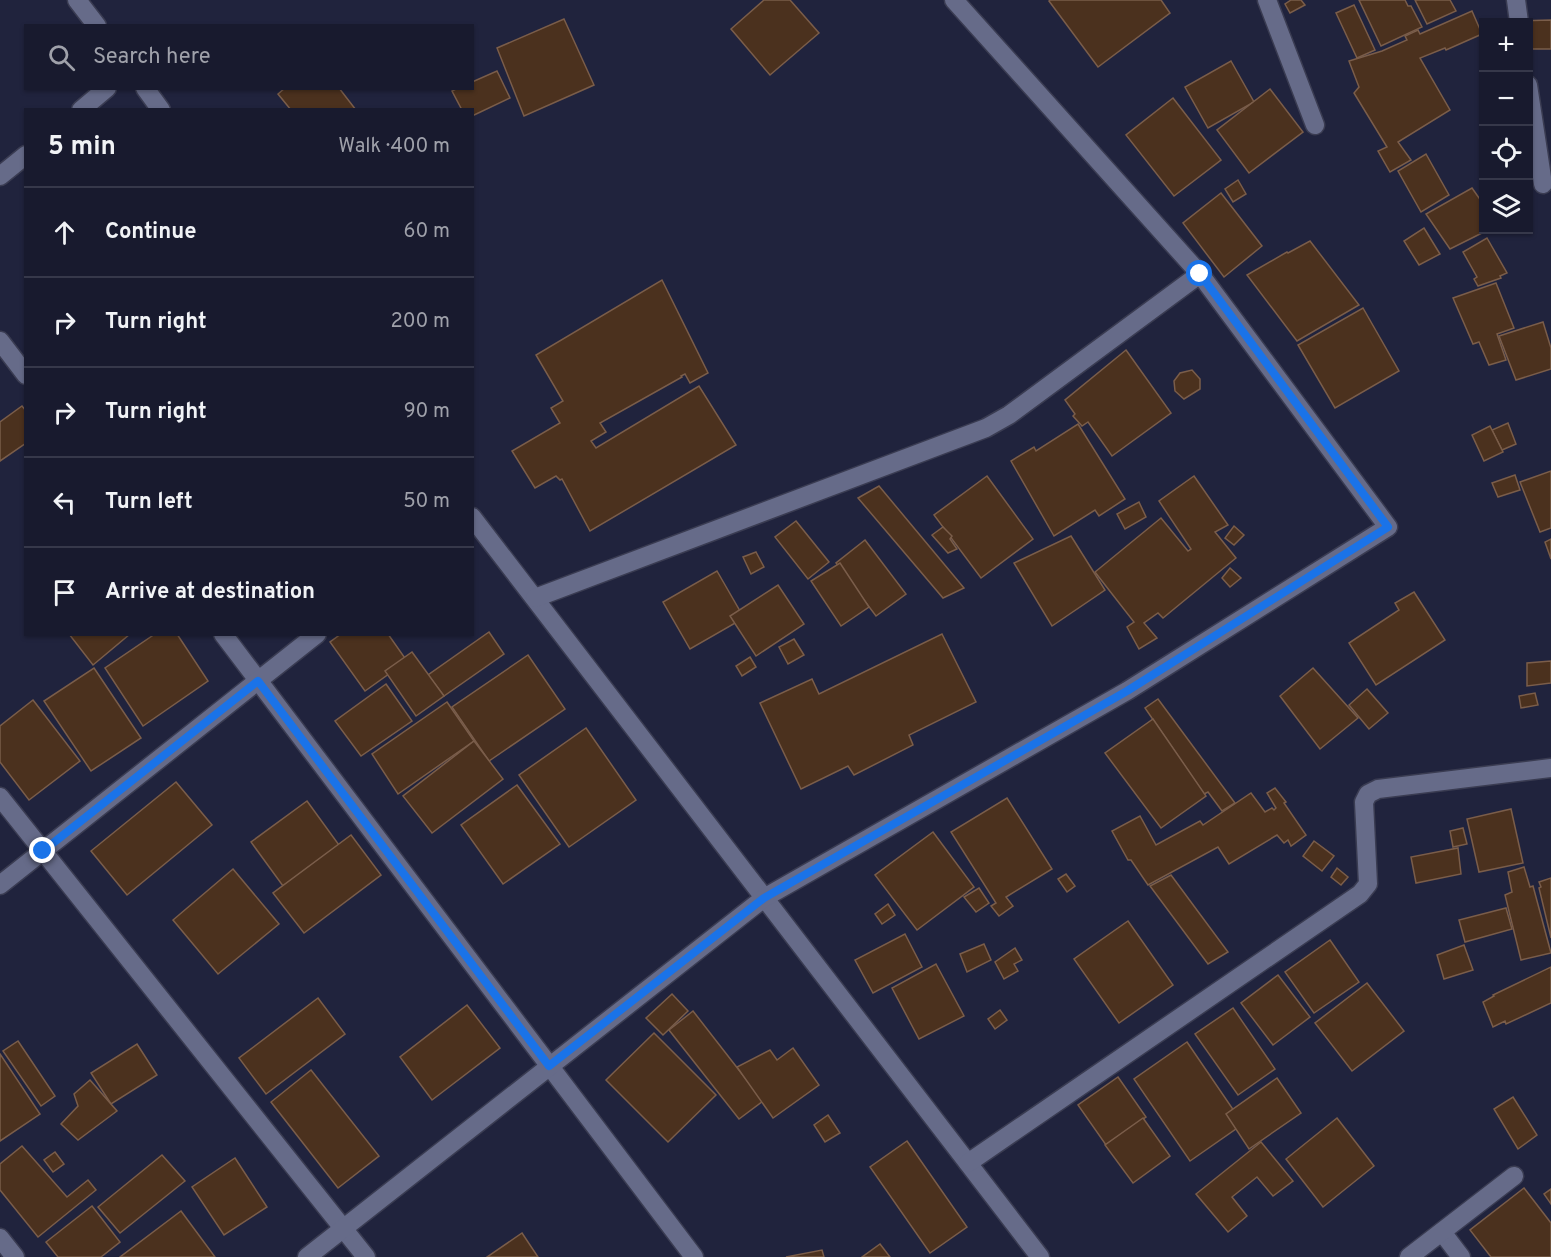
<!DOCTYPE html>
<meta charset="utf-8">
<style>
:root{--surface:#181a2e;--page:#212336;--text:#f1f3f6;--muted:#9fa1aa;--line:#36384a}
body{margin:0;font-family:Overpass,sans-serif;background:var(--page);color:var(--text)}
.controls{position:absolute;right:18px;top:18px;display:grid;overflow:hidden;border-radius:0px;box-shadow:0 2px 4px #0004}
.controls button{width:54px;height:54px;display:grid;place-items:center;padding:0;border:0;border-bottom:2px solid var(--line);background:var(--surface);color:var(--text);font:30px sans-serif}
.stop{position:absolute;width:18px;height:18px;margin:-14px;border:4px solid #1a73e8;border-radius:50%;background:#fff}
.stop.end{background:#1a73e8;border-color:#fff;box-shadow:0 2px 6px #0008}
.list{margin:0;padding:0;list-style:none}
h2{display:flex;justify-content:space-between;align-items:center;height:78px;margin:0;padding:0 24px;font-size:26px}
h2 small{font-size:20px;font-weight:400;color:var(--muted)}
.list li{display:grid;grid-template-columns:39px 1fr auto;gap:18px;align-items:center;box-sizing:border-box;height:90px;padding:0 24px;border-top:2px solid var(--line)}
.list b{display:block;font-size:22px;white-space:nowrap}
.list em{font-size:20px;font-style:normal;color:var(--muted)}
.icon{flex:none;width:33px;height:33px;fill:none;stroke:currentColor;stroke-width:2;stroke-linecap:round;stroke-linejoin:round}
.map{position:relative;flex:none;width:1551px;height:1257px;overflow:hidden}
.search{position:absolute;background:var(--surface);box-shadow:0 2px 4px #0004;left:24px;top:24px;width:450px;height:66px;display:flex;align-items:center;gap:15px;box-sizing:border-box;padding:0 21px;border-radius:0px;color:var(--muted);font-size:22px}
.panel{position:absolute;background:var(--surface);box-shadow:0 2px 4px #0004;left:24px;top:108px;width:450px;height:528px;border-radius:0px}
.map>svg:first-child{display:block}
</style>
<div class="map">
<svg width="1551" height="1257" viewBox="0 0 1551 1257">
<rect width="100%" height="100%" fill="#20233d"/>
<!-- building -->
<g fill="#4b311e" stroke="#7a5d4a" stroke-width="1.5">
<path d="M 764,0 L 790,0 L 819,33 L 770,75 L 731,29 Z"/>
<path d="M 1050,0 L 1161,0 L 1170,13 L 1098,67 L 1049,1 Z"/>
<path d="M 1291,0 L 1301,0 L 1305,5 L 1290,13 L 1285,4 Z"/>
<path d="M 1359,0 L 1405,0 L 1408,6 L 1411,6 L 1422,27 L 1381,46 Z"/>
<path d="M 1415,0 L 1450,0 L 1456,11 L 1427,24 Z"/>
<path d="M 1354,5 L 1375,50 L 1357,58 L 1336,13 Z"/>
<path d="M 1472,11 L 1482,34 L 1446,50 L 1445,48 L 1420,58 L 1450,110 L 1398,142 L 1411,160 L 1390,172 L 1378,151 L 1387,147 L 1354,93 L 1359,87 L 1349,61 L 1382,51 L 1407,40 L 1405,36 L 1418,30 L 1420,34 Z"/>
<path d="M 564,19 L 594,85 L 524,116 L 497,48 Z"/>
<path d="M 1551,20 L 1551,49 L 1528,49 L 1528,22 L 1520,22 L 1519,21 Z"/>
<path d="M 1231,61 L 1254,102 L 1208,128 L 1185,87 Z"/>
<path d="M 497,71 L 510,98 L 472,116 L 472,110 L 462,110 L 452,91 L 458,88 L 472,88 L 472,82 Z"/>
<path d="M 285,88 L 339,88 L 356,110 L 291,110 L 278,94 Z"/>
<path d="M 1270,89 L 1303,132 L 1249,173 L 1217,130 Z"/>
<path d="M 1173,98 L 1221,160 L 1174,196 L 1126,135 Z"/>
<path d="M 1426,154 L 1449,195 L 1421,212 L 1398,171 Z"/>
<path d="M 1238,180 L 1246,194 L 1233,202 L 1225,189 Z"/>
<path d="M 1472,188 L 1484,205 L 1484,230 L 1488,230 L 1450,249 L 1426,214 Z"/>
<path d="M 1221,193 L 1262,246 L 1224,277 L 1183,223 Z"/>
<path d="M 1424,228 L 1440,254 L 1419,265 L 1404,241 Z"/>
<path d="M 1487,238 L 1507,273 L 1500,276 L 1501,278 L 1478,286 L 1474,279 L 1477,277 L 1463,252 Z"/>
<path d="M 1310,241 L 1359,305 L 1297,341 L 1247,275 L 1287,252 L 1288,253 Z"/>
<path d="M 662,280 L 708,373 L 690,383 L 685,374 L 681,376 L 682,377 L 600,423 L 606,432 L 591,441 L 596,448 L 699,386 L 736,445 L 590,531 L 562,479 L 560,480 L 556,476 L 535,488 L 512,451 L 560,423 L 551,408 L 563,401 L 536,355 Z"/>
<path d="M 1496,283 L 1514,328 L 1497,334 L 1506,360 L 1489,365 L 1479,342 L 1473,344 L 1453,298 Z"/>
<path d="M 1363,308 L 1399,371 L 1335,408 L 1298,345 Z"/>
<path d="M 1543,322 L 1551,348 L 1551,369 L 1516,380 L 1499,336 Z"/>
<path d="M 1126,350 L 1171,413 L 1112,456 L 1088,422 L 1082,426 L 1073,416 L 1075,414 L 1065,400 Z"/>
<path d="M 1192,370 L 1200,379 L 1200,389 L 1184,399 L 1175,391 L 1174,381 L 1180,373 Z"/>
<path d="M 22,406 L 26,411 L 26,443 L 0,461 L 0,422 Z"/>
<path d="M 1508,423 L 1516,444 L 1502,450 L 1492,430 Z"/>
<path d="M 1078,424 L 1125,499 L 1099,516 L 1095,510 L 1054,536 L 1011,461 L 1034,447 L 1036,451 Z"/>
<path d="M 1490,426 L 1503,452 L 1484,461 L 1472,435 Z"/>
<path d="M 1551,471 L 1551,528 L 1540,532 L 1520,482 Z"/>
<path d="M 1515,475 L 1520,490 L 1498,497 L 1492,483 Z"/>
<path d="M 987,476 L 1033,539 L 981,578 L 934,515 Z"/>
<path d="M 1194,476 L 1228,525 L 1215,532 L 1236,558 L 1163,618 L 1158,613 L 1144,623 L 1157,638 L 1139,649 L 1127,627 L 1134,622 L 1095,572 L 1161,518 L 1188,551 L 1191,549 L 1159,501 Z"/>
<path d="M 879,486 L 964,588 L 943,598 L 858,498 Z"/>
<path d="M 1139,502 L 1146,517 L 1125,529 L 1117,514 Z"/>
<path d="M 796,521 L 829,562 L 808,579 L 775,537 Z"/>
<path d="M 1234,526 L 1244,535 L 1234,545 L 1225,538 Z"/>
<path d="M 943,527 L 952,536 L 950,539 L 957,549 L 948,553 L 932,535 Z"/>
<path d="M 1071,536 L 1105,590 L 1052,626 L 1014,563 Z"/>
<path d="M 1551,539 L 1551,559 L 1545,542 Z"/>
<path d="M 865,540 L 906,594 L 876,616 L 836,563 Z"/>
<path d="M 756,552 L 764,567 L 751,574 L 743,557 Z"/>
<path d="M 840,563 L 869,607 L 841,626 L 811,581 Z"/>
<path d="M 1230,568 L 1241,578 L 1230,587 L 1222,578 Z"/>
<path d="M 717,571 L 744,618 L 690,649 L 663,602 Z"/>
<path d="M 778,585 L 804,624 L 756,656 L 730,616 Z"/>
<path d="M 1414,592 L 1445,640 L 1376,685 L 1349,643 L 1399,610 L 1395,603 Z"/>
<path d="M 489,632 L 504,654 L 444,696 L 428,675 Z"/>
<path d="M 69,634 L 130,634 L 93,665 Z"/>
<path d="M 155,634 L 177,634 L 208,681 L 143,726 L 105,668 Z"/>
<path d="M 341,634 L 388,634 L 407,661 L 365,691 L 330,642 Z"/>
<path d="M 942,634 L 976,702 L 909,735 L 913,745 L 854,775 L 848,766 L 801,789 L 760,703 L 812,679 L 819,694 Z"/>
<path d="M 794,639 L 804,655 L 788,664 L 779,647 Z"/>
<path d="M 412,652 L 444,696 L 416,716 L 385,671 Z"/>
<path d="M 528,655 L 565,709 L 489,761 L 452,707 Z"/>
<path d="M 750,657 L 756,667 L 742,676 L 736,666 Z"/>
<path d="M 1551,661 L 1551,683 L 1527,686 L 1527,663 Z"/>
<path d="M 94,668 L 141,738 L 91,771 L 44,701 Z"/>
<path d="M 1313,668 L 1358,718 L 1320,749 L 1280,696 Z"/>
<path d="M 386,684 L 412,721 L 361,756 L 335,721 Z"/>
<path d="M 1367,689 L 1388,713 L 1369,729 L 1349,705 Z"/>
<path d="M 1535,693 L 1538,705 L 1521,708 L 1519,696 Z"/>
<path d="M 1158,699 L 1235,803 L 1222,811 L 1208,792 L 1204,794 L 1145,708 Z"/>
<path d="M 33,700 L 80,761 L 29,800 L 0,762 L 0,726 Z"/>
<path d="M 447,702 L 474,741 L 398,794 L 372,754 Z"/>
<path d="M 1153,719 L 1206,796 L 1161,828 L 1105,753 Z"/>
<path d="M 586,728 L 636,800 L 569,847 L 519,775 Z"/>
<path d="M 474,741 L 503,779 L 432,833 L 403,796 Z"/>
<path d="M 176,782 L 212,825 L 127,895 L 91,851 Z"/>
<path d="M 517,785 L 560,844 L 503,884 L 461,825 Z"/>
<path d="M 1275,788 L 1286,802 L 1284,803 L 1306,835 L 1291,846 L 1288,840 L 1284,843 L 1277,835 L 1229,864 L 1218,847 L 1148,885 L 1131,860 L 1128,860 L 1112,831 L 1140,816 L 1156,845 L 1200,821 L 1203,825 L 1251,793 L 1265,812 L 1272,808 L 1274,810 L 1276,808 L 1267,793 Z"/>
<path d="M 1007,798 L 1052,869 L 1006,897 L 1013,906 L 999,916 L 991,906 L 996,903 L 951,832 Z"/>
<path d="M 307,801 L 339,845 L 283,886 L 251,842 Z"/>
<path d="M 1511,809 L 1523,863 L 1479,872 L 1467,819 Z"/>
<path d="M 1463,828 L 1467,844 L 1453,847 L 1450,831 Z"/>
<path d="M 933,832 L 974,887 L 917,930 L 875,875 Z"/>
<path d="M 351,835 L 381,875 L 304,933 L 273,893 Z"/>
<path d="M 1314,841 L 1334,856 L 1322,871 L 1303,856 Z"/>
<path d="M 1458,848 L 1461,874 L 1416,883 L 1411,857 Z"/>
<path d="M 1524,867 L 1530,887 L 1533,886 L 1551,953 L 1521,960 L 1505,895 L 1512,892 L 1508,872 Z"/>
<path d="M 1337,868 L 1348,877 L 1341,885 L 1331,877 Z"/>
<path d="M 233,869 L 279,924 L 218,974 L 173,920 Z"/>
<path d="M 1066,874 L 1075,886 L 1067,892 L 1058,879 Z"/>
<path d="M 1171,875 L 1228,952 L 1208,964 L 1150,886 Z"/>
<path d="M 1551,878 L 1551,938 L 1539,888 L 1541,887 L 1539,882 Z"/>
<path d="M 979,888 L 989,903 L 976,912 L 964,897 Z"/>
<path d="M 888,904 L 895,915 L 882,924 L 875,914 Z"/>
<path d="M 1506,908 L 1512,929 L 1465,942 L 1459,920 Z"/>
<path d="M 1128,921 L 1173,985 L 1119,1023 L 1074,959 Z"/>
<path d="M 905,934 L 922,967 L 873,993 L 855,960 Z"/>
<path d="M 1330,940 L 1359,982 L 1314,1013 L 1285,972 Z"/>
<path d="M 984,944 L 991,960 L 967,972 L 960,954 Z"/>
<path d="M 1464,945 L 1473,970 L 1444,979 L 1437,955 Z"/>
<path d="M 1015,948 L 1022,960 L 1014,964 L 1018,971 L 1004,979 L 995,962 Z"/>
<path d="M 936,964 L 964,1016 L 919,1039 L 892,988 Z"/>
<path d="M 1551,967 L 1551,1003 L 1506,1024 L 1505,1021 L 1493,1027 L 1483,1002 L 1494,996 L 1493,995 Z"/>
<path d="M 1278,975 L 1310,1017 L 1273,1045 L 1241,1003 Z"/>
<path d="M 1367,983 L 1404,1031 L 1352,1071 L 1315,1023 Z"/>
<path d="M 672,994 L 688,1011 L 663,1035 L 646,1018 Z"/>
<path d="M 318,998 L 345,1034 L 266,1094 L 239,1058 Z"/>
<path d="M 467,1005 L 500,1048 L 432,1100 L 400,1057 Z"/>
<path d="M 1233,1008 L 1275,1069 L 1238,1095 L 1195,1034 Z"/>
<path d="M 1000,1010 L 1007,1020 L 995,1029 L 988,1019 Z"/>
<path d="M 693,1011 L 763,1101 L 739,1119 L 669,1030 Z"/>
<path d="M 654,1033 L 716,1095 L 668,1142 L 606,1080 Z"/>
<path d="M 18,1041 L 55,1096 L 41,1106 L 3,1051 Z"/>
<path d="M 1187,1042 L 1243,1124 L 1190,1161 L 1134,1079 Z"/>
<path d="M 137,1044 L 157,1075 L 111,1104 L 91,1073 Z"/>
<path d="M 793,1048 L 819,1085 L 773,1118 L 737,1067 L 770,1050 L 777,1060 Z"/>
<path d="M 0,1054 L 40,1114 L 0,1141 Z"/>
<path d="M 311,1070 L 379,1156 L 338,1188 L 271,1102 Z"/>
<path d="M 1118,1077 L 1146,1117 L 1106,1145 L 1078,1105 Z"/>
<path d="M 1277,1078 L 1301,1113 L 1249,1149 L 1226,1114 Z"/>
<path d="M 90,1080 L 117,1111 L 78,1140 L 61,1124 L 78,1106 L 74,1094 Z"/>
<path d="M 1513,1097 L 1537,1135 L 1518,1149 L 1494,1109 Z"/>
<path d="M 828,1115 L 840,1133 L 825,1142 L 814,1125 Z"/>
<path d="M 1143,1118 L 1170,1156 L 1133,1183 L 1105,1145 Z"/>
<path d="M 1337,1118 L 1374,1166 L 1323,1207 L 1286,1159 Z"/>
<path d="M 907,1141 L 967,1227 L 930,1253 L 870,1167 Z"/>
<path d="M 1261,1142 L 1293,1181 L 1273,1196 L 1257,1177 L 1232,1197 L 1247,1216 L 1228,1232 L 1196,1194 Z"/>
<path d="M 22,1146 L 67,1197 L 88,1180 L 96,1190 L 38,1237 L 0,1190 L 0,1164 Z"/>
<path d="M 55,1152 L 64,1164 L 53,1172 L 44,1160 Z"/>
<path d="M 162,1155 L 185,1181 L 120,1233 L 98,1207 Z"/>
<path d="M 235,1158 L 267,1207 L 224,1235 L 192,1187 Z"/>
<path d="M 1524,1188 L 1551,1223 L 1551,1257 L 1491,1257 L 1470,1230 Z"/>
<path d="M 1551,1189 L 1551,1204 L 1544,1194 Z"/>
<path d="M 92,1206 L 120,1242 L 101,1257 L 58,1257 L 46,1242 Z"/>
<path d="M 181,1211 L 215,1257 L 120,1257 Z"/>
<path d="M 522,1233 L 538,1257 L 487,1257 Z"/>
<path d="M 880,1244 L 890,1257 L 862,1257 Z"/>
<path d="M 822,1250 L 824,1257 L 786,1257 Z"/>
</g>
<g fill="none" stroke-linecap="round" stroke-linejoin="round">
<defs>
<g id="minor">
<path d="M 77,0 L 97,26"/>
<path d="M 1267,0 L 1315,125"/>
<path d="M 1516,0 L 1519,22"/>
<path d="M 1528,85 L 1543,184"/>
<path d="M 145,88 L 161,110"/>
<path d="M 81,110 L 107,88"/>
<path d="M 0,176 L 26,155"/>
<path d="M 0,341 L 26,375"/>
<path d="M 472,517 L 1040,1257"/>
<path d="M 535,598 L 986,428 L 1009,415 L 1200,274"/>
<path d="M 223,634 L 694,1257"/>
<path d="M 0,797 L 366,1257"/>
<path d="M 0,885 L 317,634"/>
<path d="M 968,1163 L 1360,894 L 1368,884 L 1364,802 L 1368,794 L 1378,789 L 1551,768"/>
<path d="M 1442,1232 L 1461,1257"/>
<path d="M 0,1238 L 15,1257"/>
<path d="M 307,1257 L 764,898 L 1127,691 L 1388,527 L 1200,274 L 954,0"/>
<path d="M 1409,1257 L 1514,1176"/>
</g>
</defs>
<!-- minor casing -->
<use href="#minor" stroke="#3a3c52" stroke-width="21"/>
<!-- minor -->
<use href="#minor" stroke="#666b89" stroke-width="18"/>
</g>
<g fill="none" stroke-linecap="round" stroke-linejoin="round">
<!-- route -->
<path stroke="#1a73e8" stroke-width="8" d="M 43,851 L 258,681 L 549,1066 L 764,898 L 1127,691 L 1388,527 L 1200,274"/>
</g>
</svg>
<div class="controls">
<button>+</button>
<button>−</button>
<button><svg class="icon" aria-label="locate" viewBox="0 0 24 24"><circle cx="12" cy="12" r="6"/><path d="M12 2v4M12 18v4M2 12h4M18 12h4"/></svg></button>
<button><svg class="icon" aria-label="layers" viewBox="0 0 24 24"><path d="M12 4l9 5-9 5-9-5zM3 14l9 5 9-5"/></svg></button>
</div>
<div class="stop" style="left:1200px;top:274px"></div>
<div class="stop end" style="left:43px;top:851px"></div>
<div class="search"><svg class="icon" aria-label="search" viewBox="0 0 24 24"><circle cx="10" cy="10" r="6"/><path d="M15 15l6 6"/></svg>Search here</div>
<section class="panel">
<h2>5 min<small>Walk · 400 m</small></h2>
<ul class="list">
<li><svg class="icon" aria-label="ahead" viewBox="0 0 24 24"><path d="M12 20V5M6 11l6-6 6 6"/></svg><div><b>Continue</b></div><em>60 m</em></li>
<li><svg class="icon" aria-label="right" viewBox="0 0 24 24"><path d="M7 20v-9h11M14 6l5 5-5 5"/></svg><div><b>Turn right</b></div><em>200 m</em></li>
<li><svg class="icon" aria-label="right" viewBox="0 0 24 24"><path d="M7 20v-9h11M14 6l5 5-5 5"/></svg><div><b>Turn right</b></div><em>90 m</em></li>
<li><svg class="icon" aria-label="left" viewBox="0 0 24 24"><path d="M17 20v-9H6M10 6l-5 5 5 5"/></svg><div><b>Turn left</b></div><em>50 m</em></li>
<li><svg class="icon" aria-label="arrive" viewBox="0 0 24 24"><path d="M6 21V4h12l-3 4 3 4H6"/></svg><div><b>Arrive at destination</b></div></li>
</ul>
</section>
</div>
